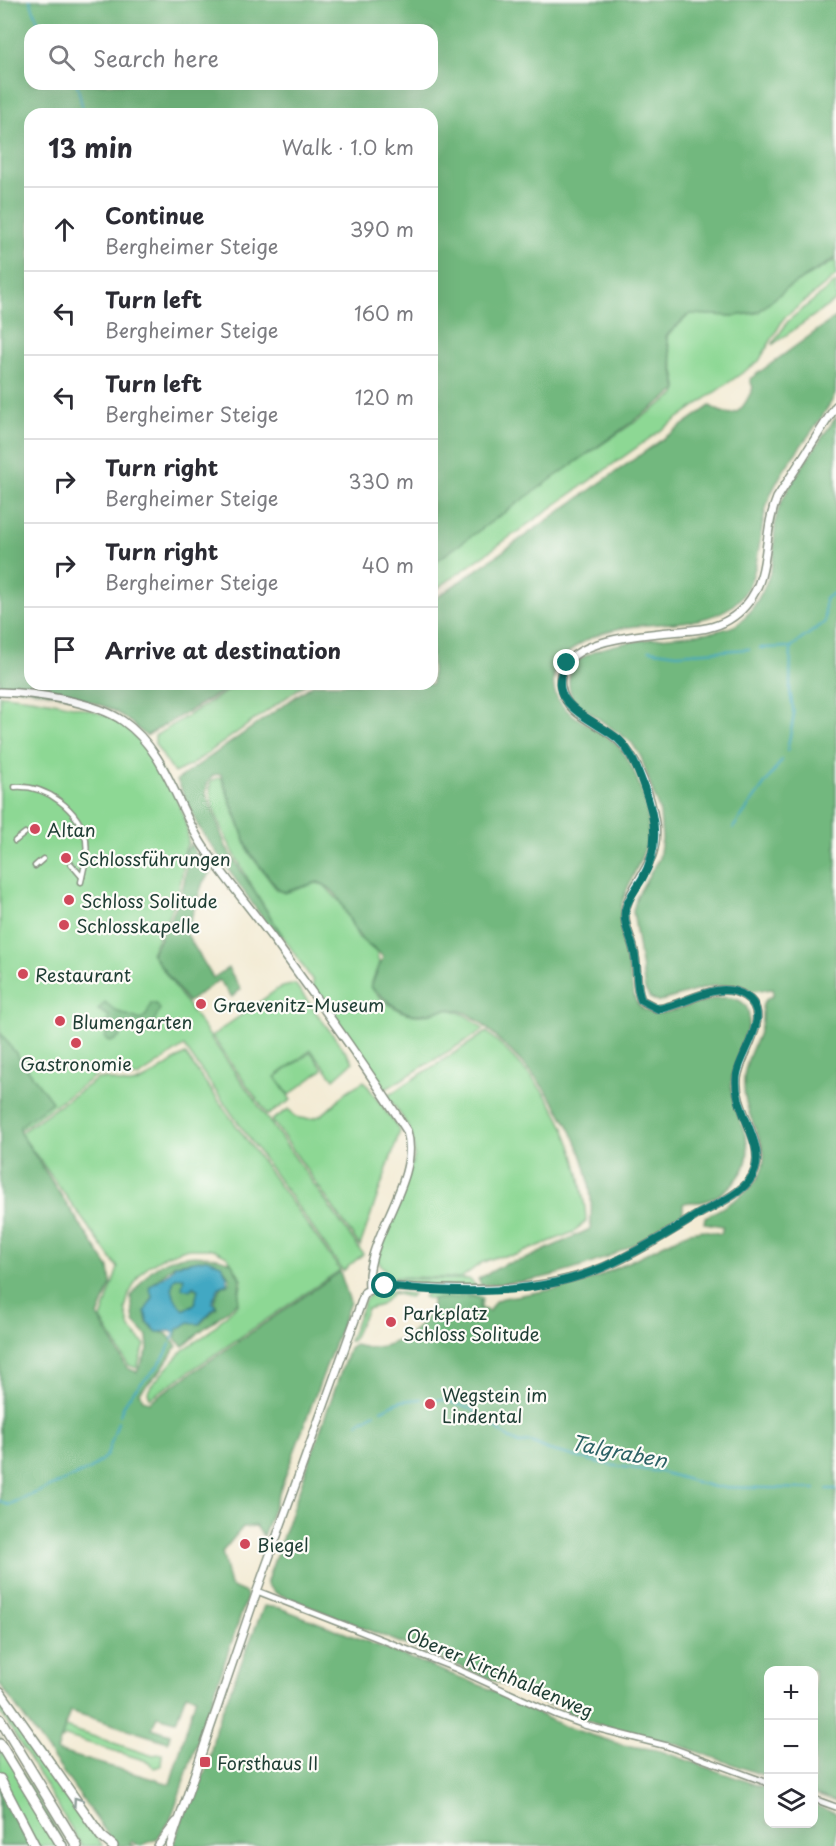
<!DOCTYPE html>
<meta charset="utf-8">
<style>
:root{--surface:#fff;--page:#f7f7f7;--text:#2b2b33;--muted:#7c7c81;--line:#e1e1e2}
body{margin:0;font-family:"Playpen Sans",sans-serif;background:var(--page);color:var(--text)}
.controls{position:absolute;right:18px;bottom:18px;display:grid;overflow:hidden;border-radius:12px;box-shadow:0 6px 24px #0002}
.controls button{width:54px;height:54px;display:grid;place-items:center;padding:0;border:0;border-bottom:2px solid var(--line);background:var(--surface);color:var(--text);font:30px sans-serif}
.stop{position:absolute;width:18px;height:18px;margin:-14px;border:4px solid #0f766e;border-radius:50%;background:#fff}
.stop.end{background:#0f766e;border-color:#fff;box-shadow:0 2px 6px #0008}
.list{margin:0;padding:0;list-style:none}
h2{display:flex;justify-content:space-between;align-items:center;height:78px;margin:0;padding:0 24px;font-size:26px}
h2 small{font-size:20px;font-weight:400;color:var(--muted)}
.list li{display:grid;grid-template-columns:39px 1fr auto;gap:18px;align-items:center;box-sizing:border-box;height:84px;padding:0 24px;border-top:2px solid var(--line)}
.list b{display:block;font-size:22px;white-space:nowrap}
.list p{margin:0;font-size:20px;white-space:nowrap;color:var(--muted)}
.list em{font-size:20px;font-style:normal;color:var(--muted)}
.icon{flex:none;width:33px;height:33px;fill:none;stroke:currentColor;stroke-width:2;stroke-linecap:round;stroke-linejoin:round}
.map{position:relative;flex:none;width:836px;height:1846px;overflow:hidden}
.search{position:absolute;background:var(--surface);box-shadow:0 6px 24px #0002;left:24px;top:24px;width:414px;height:66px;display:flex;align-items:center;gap:15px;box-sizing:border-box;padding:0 21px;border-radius:18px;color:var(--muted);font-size:22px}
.panel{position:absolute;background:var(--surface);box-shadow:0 6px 24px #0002;left:24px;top:108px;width:414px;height:582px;border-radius:18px}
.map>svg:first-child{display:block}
</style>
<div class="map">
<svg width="836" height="1846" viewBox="0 0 836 1846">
<rect width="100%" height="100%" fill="#fdfcf7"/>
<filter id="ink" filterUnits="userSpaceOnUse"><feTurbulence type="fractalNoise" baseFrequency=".0167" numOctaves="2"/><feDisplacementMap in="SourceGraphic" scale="12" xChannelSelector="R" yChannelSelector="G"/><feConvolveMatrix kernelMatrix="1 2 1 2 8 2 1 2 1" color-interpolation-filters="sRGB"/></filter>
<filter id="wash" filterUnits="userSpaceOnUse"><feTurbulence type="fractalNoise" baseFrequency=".008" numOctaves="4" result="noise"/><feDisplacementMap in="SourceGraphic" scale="24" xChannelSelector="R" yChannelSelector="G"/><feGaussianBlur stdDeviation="1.35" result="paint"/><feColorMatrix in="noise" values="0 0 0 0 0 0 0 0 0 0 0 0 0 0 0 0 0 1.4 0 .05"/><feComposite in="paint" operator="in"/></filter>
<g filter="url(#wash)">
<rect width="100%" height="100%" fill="#f3ebd4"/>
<!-- green -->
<g fill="#8dd894" stroke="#568a64" stroke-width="1.5">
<path d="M 836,260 L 836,276 L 784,318 L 759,361 L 432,592 L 432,560 L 676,394 L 678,390 L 667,336 L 690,314 L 734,316 L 757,313 L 787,288 Z"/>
<path d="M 836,282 L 836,300 L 772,345 L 788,321 Z"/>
<path d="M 243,684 L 305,684 L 191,765 L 174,773 L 155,744 L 155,736 L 230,689 Z"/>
<path d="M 0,695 C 26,696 99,708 119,722 C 146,742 187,804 188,838 C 189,844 184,849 183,855 C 182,859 183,864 183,868 C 180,898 163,926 151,953 L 363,1254 L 343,1271 L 184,1046 L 138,1077 C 125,1079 118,1075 109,1066 L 20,1130 L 19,1126 L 52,1102 L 0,1032 Z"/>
<path d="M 221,777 L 249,853 L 277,890 L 285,893 L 316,883 L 324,885 L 340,902 L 358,937 L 377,953 L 379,963 L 370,987 C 382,1001 405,1018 423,1015 C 433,1014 442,1008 452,1010 C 465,1013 474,1021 484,1030 L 386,1089 L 313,988 L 313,981 C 291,949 199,813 211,781 Z"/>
<path d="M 295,984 L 353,1062 L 334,1079 L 311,1050 L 275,1077 L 291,1100 L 268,1115 L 212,1036 L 279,988 Z"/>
<path d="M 487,1032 C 538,1079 569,1115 581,1185 C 583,1197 586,1209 586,1221 L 574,1232 L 516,1255 L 496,1257 L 481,1263 L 461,1278 L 391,1277 L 377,1260 L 414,1158 C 417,1133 401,1115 387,1096 Z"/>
<path d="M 311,1052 L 323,1069 L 289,1095 L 276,1077 Z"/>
<path d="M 185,1054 L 340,1270 L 150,1398 L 148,1392 L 151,1386 L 183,1350 L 207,1334 L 238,1304 L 242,1279 L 227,1256 L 213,1249 L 185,1249 L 165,1256 L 148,1266 L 139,1276 L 129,1294 L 125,1309 L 130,1329 L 145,1345 L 137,1368 L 128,1365 L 101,1319 L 118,1268 L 20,1133 L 97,1079 C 110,1076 118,1085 130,1084 C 144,1084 172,1061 185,1054 Z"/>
<path d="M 364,1081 L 400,1131 L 360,1246 L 272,1120 L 289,1109 L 295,1117 C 321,1124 328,1109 344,1094 C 349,1089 358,1085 364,1081 Z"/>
<path d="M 391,1279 L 469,1279 L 478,1288 L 392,1283 Z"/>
<path d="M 378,1290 L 413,1294 L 409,1297 L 393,1293 L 381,1305 L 367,1309 L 352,1341 L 349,1341 L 366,1298 Z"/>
<path d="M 427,1293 L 477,1295 L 482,1298 L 481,1308 L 478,1308 L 474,1297 L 430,1299 L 424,1297 Z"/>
<path d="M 0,1700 L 103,1846 L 82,1846 L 0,1711 Z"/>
<path d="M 65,1727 L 150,1755 L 162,1754 L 161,1766 L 154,1768 L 150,1762 L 66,1736 L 61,1740 Z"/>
<path d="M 0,1737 L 67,1846 L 0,1846 Z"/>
</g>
<!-- forest -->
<g fill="#72b87e" stroke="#487a59" stroke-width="1.5" fill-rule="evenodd">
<path d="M 0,0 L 836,0 L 836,258 L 787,288 L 758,312 L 734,316 L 689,314 L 666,336 L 677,390 L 432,564 L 432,114 L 30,114 L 30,684 L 235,684 L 146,736 C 134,725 122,714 108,708 C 80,696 30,689 0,687 ZM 30,30 L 432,30 L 432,84 L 30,84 Z"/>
<path d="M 836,317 C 836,332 836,384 835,395 C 817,431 784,460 769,499 C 756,531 764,582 733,605 C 690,638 619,608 569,652 C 564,657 557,663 555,670 C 543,713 595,723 617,745 C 634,763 645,797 648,821 C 651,853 628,877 621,907 C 619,916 632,994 636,1001 C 641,1009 646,1011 654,1014 C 679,1014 722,987 742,1002 C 761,1015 735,1059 732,1078 C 727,1112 757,1135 745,1166 C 739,1181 720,1197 705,1201 C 697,1204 689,1200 683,1204 L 683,1214 C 623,1257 556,1283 481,1285 L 478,1279 L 505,1264 L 526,1259 L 590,1229 C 600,1156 552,1089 501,1042 C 491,1032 480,1020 466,1013 C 441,1002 430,1019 408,1013 C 396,1010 381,995 371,987 L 383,957 C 375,948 363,943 358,934 C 344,914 343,891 318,882 L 285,892 L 279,890 L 250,853 L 221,774 L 213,775 L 207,783 L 206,793 L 226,847 L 282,935 L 277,939 L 198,826 L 177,780 L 314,684 L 432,684 L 432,601 L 710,406 C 735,422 742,412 753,388 L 750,379 Z"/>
<path d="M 836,417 L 836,1802 L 814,1794 L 814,1670 L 768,1670 L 768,1777 L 676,1744 L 599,1725 L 566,1713 L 555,1694 L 546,1695 L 550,1706 L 484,1676 L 298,1602 L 276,1593 L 267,1585 L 267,1581 L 349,1349 L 354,1345 C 384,1354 415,1336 432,1311 L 432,1299 L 474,1297 L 480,1300 L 479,1308 L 489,1311 L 495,1301 L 503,1298 L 562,1288 L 598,1277 L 689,1232 L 704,1230 L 721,1234 L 723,1226 L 704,1223 L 705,1217 C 729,1204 766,1187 764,1154 C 763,1144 756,1133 753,1123 C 747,1109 743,1094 744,1079 C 745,1059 756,1044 761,1026 C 765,1013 756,1002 773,996 L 773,989 L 751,991 L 731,986 L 712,986 L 658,1002 L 650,998 L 645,990 L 633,911 L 637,896 L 659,858 L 662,839 L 660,813 L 641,757 L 632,743 L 573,700 C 540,624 709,646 739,623 C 756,609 772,576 774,555 C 775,541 773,527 777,514 C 783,490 821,440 836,417 Z"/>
<path d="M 191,844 L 197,856 L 203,854 L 213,870 L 203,882 L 186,933 L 213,978 L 228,968 L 241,989 L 232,997 L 219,980 L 188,1002 L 152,954 C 166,926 193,885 184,853 Z"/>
<path d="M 105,1002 L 116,1011 L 141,1020 L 147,1014 L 151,1003 L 156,1004 L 160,1009 C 154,1021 152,1034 139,1039 L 130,1028 L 124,1028 L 119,1038 L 111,1042 L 105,1039 L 109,1016 L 98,1010 Z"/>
<path d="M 0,1032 L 52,1102 L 20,1126 L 20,1133 L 109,1268 L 111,1284 L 98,1316 L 127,1368 L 137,1372 L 148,1350 L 147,1336 L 134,1322 L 131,1296 C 138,1287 145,1276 153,1269 C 175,1251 206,1253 231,1262 L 240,1279 L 238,1302 C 225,1312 215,1321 202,1330 C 195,1335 192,1341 183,1346 L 175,1339 L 177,1330 L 188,1322 L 200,1324 L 217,1307 L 214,1301 L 220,1288 L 229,1283 L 230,1278 L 221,1264 L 205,1259 L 175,1264 L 149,1287 L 153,1297 L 145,1311 L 147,1323 L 156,1331 L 167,1334 L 177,1346 L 160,1371 L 140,1392 L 143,1400 L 149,1402 L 340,1272 L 350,1302 L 263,1536 L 256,1526 L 243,1527 L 222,1552 L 230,1586 L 246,1593 L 247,1597 L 170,1821 L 157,1839 L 140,1846 L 131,1841 L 130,1844 L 135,1846 L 120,1846 L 113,1842 L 0,1684 ZM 186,1694 L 196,1697 L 170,1784 L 57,1751 L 70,1711 L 168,1742 L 170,1734 L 152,1728 L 157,1716 L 176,1721 Z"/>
<path d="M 184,1276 L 187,1287 L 198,1289 L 195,1304 L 183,1310 C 175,1301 168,1290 175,1278 Z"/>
<path d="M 264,1606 L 280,1608 L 487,1688 L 563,1726 L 623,1745 L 658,1750 L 768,1789 L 768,1824 L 814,1824 L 814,1805 L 836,1813 L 836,1846 L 173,1846 L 189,1799 L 194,1796 L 208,1766 L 216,1726 Z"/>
<path d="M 0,1789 L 27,1841 L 30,1846 L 0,1846 Z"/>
</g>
<!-- water -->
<path fill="#43a8c3" stroke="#31727c" stroke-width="1.5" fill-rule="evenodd" d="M 206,1259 L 221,1264 L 227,1276 L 227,1283 L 218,1288 L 212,1302 L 216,1306 L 199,1324 L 189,1322 L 175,1331 L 157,1332 L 148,1322 L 145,1311 L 153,1298 L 149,1287 L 171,1271 L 175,1265 ZM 184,1277 L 182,1288 L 190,1290 L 193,1286 L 198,1289 L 195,1304 L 184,1310 C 175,1301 168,1290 175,1278 Z"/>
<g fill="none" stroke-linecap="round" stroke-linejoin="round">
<!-- stream -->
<g stroke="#43a8c3" stroke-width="2">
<path d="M 30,0 L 41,30"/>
<path d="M 77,84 L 84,114"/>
<path d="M 760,648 L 791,647 L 825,622 L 825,598 L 836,592"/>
<path d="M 649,650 L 677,654 L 749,649"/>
<path d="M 787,751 L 794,715 L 790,692 L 791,647"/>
<path d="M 733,828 L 782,760"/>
<path d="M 172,1340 L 175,1331"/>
<path d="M 429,1400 L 445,1400 L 471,1409 L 509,1438 L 519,1443 L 531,1442 L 549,1450 L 609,1465 L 661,1472 L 714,1487 L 815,1489"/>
<path d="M 381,1410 L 401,1401 L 421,1399"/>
<path d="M 120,1415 C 131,1382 158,1378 170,1344"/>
<path d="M 358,1423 L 375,1413"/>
<path d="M 827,1489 L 836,1489"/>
<path d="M 0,1501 L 8,1505 L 91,1469 L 107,1455 L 118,1422"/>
</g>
</g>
</g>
<g filter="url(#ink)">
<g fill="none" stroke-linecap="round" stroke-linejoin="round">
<defs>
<g id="pedestrian">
<path d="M 15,787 C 46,785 79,809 86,840 C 88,854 84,868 81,882"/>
<path d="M 15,841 L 25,833"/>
<path d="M 71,864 L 82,877"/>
<path d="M 35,866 L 43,859"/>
</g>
<g id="minor">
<path d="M 257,1591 L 457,1669 L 557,1715 L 584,1725 L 667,1746 L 768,1783"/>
<path d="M 814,1799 L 836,1807"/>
</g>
<g id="tertiary">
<path d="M 0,692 C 34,693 94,701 123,721 C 166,751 176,805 203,846 C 225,878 251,909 274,940 C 319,1002 366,1066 407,1131 C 422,1181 364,1238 369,1288"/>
<path d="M 158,1846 L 176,1822"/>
<path d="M 170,1846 L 257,1591 L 365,1292 L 380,1286 C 455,1290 533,1297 604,1267 C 637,1253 669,1232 699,1214 C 718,1203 748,1192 755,1170 C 765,1140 734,1110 737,1079 C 739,1054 775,1015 745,996 C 718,978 685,1006 658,1009 L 641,1000 C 635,985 638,967 634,951 C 631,936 622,923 626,907 C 635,875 660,865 655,823 C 651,797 639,760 619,741 C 600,723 566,716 561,687 C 551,630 675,635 707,628 C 721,625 736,617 746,605 C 772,575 762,533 777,498 L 836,406"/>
</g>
<g id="trunk">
<path d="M 0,1692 L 101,1836 L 113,1846"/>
<path d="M 0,1719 L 77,1846"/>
<path d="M 0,1744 L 62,1846"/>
<path d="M 0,1779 L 35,1846"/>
</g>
</defs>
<!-- pedestrian casing -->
<use href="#pedestrian" stroke="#899484" stroke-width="7"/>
<!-- minor casing -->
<use href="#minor" stroke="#899484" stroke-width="8"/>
<!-- tertiary casing -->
<use href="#tertiary" stroke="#899484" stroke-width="10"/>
<!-- trunk casing -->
<use href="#trunk" stroke="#899484" stroke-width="12"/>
<!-- pedestrian -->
<use href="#pedestrian" stroke="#fff" stroke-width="4"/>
<!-- minor -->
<use href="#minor" stroke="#fff" stroke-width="5"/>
<!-- tertiary -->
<use href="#tertiary" stroke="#fff" stroke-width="7"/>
<!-- trunk -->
<use href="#trunk" stroke="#fff" stroke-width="9"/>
</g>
<!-- one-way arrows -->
<defs><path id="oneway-chevron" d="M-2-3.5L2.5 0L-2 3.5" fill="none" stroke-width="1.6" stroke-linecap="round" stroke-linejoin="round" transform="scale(1.5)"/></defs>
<use stroke="#8f9e9a" href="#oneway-chevron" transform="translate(77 1801) rotate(-125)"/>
</g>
<g fill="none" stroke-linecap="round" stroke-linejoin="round" filter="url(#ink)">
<!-- route -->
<path stroke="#0f766e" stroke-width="8" d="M 385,1286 C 456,1294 537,1296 604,1267 C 637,1252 669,1233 699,1214 C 718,1203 748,1192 755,1170 C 765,1140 731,1109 737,1074 C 741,1051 774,1014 745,996 C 718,978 685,1006 658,1009 L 641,1000 C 635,985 638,967 634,951 C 631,937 623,925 625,911 C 627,899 636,889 642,879 C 660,848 656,819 644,787 C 638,770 631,751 618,739 C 596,720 540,703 567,663"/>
</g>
<!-- markers -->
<g fill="#d1495b" stroke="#fdfcf7" stroke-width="2">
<circle cx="35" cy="829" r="6"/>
<circle cx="66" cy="858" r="6"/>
<circle cx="69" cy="900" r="6"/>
<circle cx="64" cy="925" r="6"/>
<circle cx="23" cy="974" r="6"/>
<circle cx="201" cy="1004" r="6"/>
<circle cx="60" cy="1021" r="6"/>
<circle cx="76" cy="1043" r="6"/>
<circle cx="391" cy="1322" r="6"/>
<circle cx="430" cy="1404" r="6"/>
<circle cx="245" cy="1544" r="6"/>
<rect x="199" y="1756" width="12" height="12" rx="3"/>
</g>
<g text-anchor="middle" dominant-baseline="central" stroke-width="4.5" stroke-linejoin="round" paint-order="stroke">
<!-- poi labels -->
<g font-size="18" fill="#1f3d34" stroke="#fdfcf7" text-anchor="start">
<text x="47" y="829">Altan</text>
<text x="78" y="858">Schlossführungen</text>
<text x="81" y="900">Schloss Solitude</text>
<text x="76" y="925">Schlosskapelle</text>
<text x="35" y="974">Restaurant</text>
<text x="213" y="1004">Graevenitz-Museum</text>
<text x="72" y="1021">Blumengarten</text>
<text x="76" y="1063" text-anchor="middle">Gastronomie</text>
<text x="403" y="1312">Parkplatz<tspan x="403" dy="21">Schloss Solitude</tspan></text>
<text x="442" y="1394">Wegstein im<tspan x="442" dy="21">Lindental</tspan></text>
<text x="257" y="1544">Biegel</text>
<text x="217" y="1762">Forsthaus II</text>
</g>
<!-- street labels -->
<g font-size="18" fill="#1f3d34" stroke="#fdfcf7">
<text transform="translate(500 1672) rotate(23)">Oberer Kirchhaldenweg</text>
</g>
<!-- water labels -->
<g font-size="20" font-style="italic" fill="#2c6266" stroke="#fdfcf7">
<text transform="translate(619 1451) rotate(11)">Talgraben</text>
</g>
</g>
</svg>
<div class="controls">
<button>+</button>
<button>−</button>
<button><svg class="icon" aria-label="layers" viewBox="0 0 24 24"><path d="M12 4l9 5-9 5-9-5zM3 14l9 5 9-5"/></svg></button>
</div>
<div class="stop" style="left:385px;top:1286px"></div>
<div class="stop end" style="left:567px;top:663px"></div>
<div class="search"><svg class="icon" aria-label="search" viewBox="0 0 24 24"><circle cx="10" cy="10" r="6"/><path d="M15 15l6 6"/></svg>Search here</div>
<section class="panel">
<h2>13 min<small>Walk · 1.0 km</small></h2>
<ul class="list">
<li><svg class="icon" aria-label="ahead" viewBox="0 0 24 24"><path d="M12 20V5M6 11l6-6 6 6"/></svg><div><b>Continue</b><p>Bergheimer Steige</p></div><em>390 m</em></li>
<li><svg class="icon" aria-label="left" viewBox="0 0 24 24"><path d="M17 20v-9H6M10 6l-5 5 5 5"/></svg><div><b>Turn left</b><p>Bergheimer Steige</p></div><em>160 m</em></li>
<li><svg class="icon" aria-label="left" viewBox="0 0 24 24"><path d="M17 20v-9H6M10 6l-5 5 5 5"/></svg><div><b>Turn left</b><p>Bergheimer Steige</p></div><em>120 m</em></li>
<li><svg class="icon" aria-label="right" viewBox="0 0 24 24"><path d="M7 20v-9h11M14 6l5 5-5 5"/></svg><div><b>Turn right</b><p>Bergheimer Steige</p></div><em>330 m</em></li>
<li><svg class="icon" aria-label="right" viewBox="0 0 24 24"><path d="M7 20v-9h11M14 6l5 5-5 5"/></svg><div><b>Turn right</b><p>Bergheimer Steige</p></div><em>40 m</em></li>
<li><svg class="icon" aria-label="arrive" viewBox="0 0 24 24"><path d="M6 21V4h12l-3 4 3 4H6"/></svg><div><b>Arrive at destination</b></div></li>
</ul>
</section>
</div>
